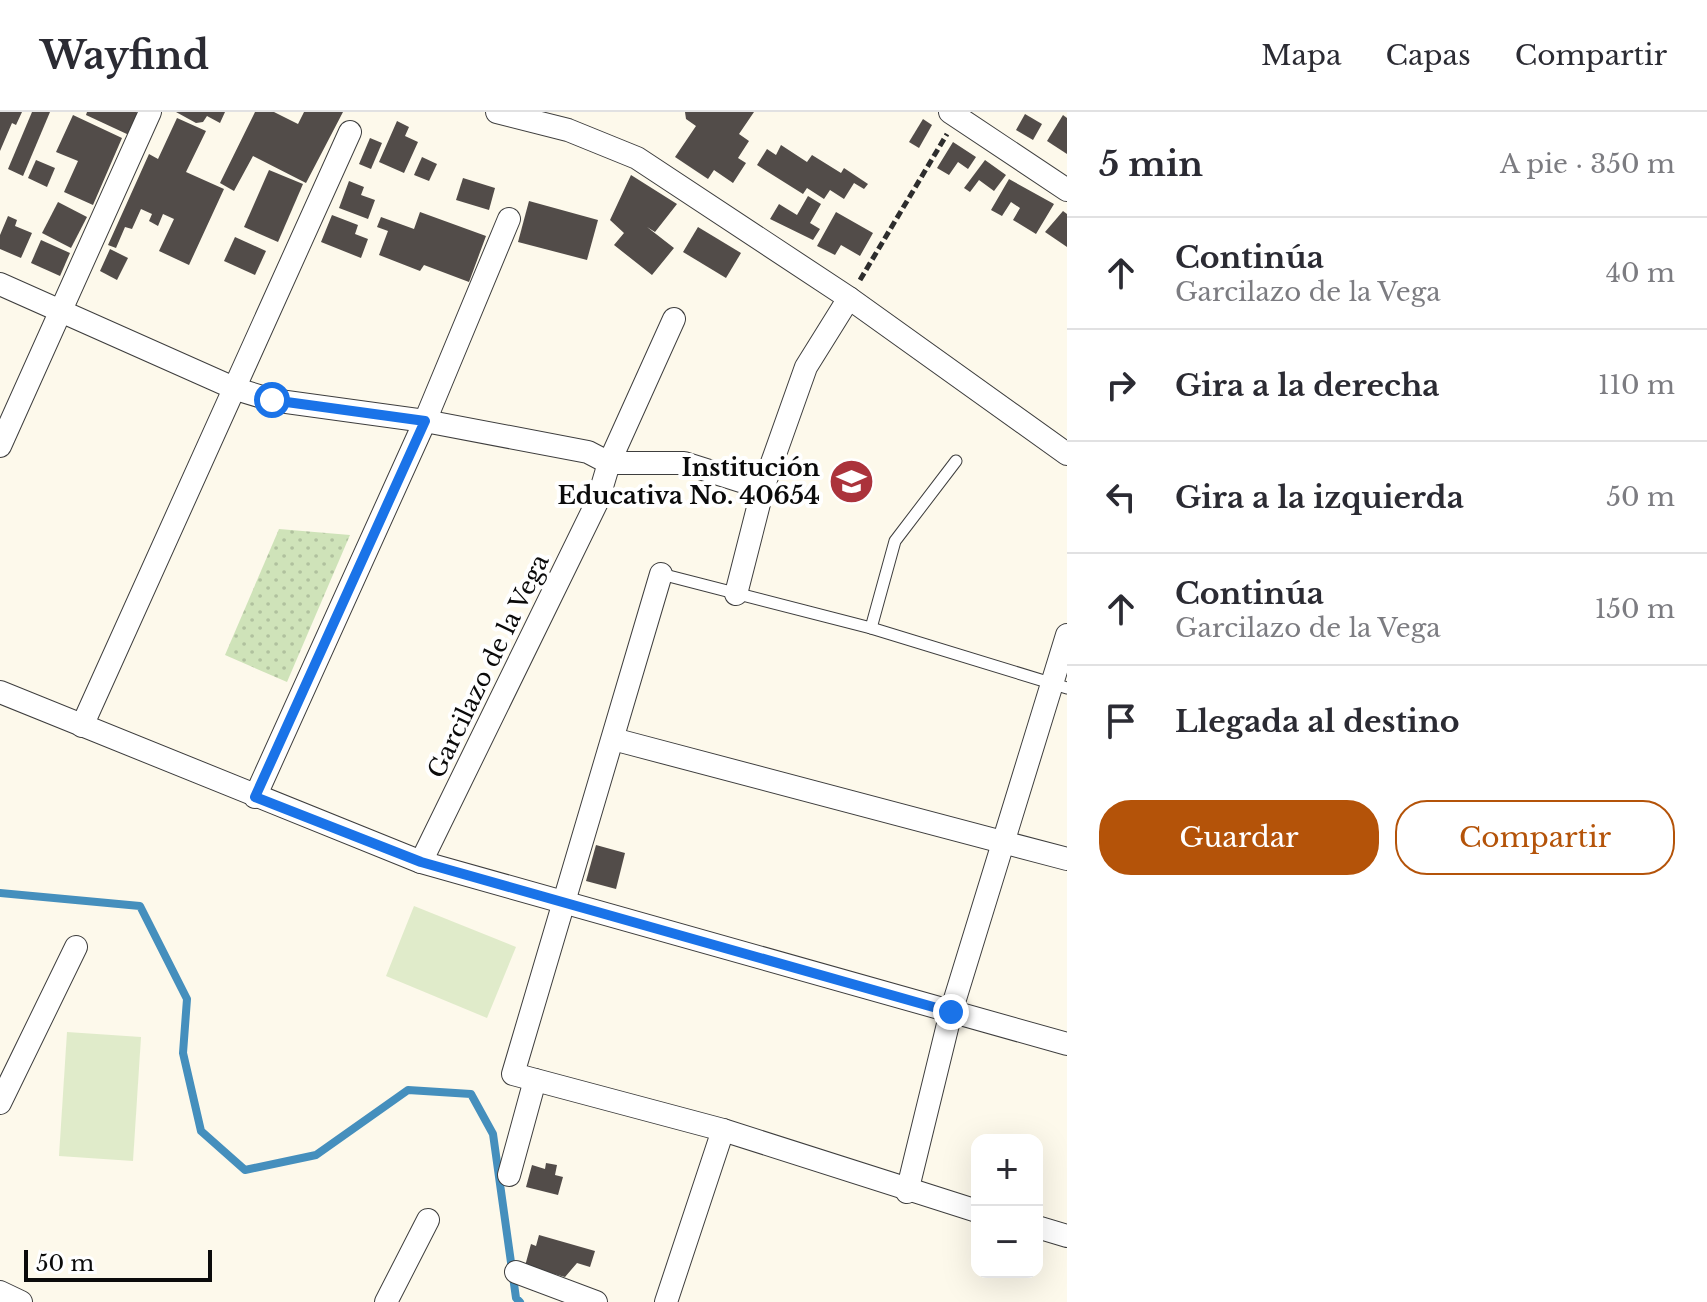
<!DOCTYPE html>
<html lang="es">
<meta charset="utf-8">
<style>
:root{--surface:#fff;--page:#f2f2f3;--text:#2b2b33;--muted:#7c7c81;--line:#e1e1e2;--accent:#b45309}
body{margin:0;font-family:"Libre Baskerville",serif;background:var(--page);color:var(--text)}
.controls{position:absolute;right:24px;bottom:24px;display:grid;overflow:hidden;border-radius:16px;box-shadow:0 8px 32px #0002}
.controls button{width:72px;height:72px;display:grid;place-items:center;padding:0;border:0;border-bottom:2px solid var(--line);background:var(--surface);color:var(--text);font:40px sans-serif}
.scale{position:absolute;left:24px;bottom:20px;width:188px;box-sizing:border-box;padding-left:8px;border:4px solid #0b0b0b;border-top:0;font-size:22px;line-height:28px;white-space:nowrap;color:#0b0b0b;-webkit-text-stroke:6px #fff;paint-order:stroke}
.stop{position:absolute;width:24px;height:24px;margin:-18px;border:6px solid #1a73e8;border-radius:50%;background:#fff}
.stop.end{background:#1a73e8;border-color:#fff;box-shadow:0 2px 8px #0008}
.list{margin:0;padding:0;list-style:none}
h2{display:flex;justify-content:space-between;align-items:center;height:104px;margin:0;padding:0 32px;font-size:34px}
h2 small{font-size:26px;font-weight:400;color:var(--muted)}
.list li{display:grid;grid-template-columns:52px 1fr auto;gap:24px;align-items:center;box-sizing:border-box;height:112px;padding:0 32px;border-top:2px solid var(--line)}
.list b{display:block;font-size:30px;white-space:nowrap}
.list p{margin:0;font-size:26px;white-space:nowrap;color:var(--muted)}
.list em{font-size:26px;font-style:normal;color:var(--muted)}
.actions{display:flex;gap:16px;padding:24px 32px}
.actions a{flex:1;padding:18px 0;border:2px solid var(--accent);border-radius:32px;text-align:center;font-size:28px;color:var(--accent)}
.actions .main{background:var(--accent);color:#fff}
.icon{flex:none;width:44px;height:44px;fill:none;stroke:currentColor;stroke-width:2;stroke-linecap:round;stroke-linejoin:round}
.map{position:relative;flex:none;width:1067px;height:1190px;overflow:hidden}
header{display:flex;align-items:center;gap:48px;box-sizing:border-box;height:112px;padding:0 40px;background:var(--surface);border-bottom:2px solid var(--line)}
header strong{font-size:38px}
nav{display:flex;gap:44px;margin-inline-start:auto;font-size:28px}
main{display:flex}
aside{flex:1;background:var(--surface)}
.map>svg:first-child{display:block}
</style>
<header>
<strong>Wayfind</strong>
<nav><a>Mapa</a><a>Capas</a><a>Compartir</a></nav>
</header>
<main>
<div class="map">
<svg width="1067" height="1190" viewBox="0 0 1067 1190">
<defs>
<pattern id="garden-dots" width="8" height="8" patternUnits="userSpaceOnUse" patternTransform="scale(2)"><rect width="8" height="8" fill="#cfe3b9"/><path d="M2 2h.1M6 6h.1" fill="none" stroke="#b0c19e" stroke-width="1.8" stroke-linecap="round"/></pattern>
</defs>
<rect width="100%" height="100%" fill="#fdf9eb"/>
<!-- garden -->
<path fill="url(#garden-dots)" d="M 279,417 L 350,423 L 287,570 L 225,543 Z"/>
<!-- pitch -->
<g fill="#e0ebca">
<path d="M 414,794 L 516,835 L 487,906 L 386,864 Z"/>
<path d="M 67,920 L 141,925 L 133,1049 L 59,1044 Z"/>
</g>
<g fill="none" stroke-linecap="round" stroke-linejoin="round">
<!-- stream -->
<path stroke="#458fbd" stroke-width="8" d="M 0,781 L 140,794 L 187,887 L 183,941 L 201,1019 L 245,1058 L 316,1043 L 408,978 L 471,982 L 493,1022 L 516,1186 L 520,1190"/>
</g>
<!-- building -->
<g fill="#524c49">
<path d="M 0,0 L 22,0 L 16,13 L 12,11 L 0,39 Z"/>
<path d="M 32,0 L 50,0 L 23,64 L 8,57 Z"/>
<path d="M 87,0 L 136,0 L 138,1 L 129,23 L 86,3 Z"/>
<path d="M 176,0 L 225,0 L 220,11 L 207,4 L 203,10 L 196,11 Z"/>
<path d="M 255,0 L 274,0 L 298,12 L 304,0 L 343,0 L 306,71 L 253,44 L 234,79 L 220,71 Z"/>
<path d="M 685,0 L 754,0 L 739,22 L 749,29 L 738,46 L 746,51 L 733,71 L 714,58 L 708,67 L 675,45 L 696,14 L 686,7 Z"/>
<path d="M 1025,2 L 1042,12 L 1033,28 L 1016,18 Z"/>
<path d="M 73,3 L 122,26 L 93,93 L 64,80 L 78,49 L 56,40 Z"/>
<path d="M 1063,3 L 1067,6 L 1067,42 L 1047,29 Z"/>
<path d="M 177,6 L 206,19 L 186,60 L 224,77 L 189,153 L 159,139 L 174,107 L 163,102 L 158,114 L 149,109 L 152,102 L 141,97 L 132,117 L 125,115 L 116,136 L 108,133 L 149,42 L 158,47 Z"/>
<path d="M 923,7 L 932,13 L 919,36 L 909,30 Z"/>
<path d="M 397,9 L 409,15 L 405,24 L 418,30 L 404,61 L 379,50 Z"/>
<path d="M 370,26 L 382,31 L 371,57 L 359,52 Z"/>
<path d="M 953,30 L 976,45 L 968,57 L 958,50 L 949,63 L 937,56 Z"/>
<path d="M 781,33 L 807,50 L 812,43 L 841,61 L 844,56 L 868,72 L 864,77 L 854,71 L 844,87 L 830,78 L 824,87 L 807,76 L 803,82 L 757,53 L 767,37 L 776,43 Z"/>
<path d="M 422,45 L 437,52 L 429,69 L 414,63 Z"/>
<path d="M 36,48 L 55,56 L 47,75 L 28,66 Z"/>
<path d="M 985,48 L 1006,63 L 994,79 L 979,68 L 970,80 L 964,76 Z"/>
<path d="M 269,58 L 303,72 L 278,130 L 244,115 Z"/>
<path d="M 631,63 L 677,92 L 655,120 L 647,115 L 674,136 L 652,163 L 614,133 L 624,121 L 610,108 Z"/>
<path d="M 463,66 L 495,76 L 489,98 L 456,88 Z"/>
<path d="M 1009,67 L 1054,92 L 1036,122 L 1013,108 L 1020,96 L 1011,90 L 1002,104 L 991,98 Z"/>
<path d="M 349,69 L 364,75 L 361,83 L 375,88 L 368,107 L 339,96 Z"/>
<path d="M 808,84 L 821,92 L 810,111 L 820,117 L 813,128 L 770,107 L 779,92 L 797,103 Z"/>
<path d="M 529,89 L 598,108 L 587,148 L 518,130 Z"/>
<path d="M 58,90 L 87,105 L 71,136 L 42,121 Z"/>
<path d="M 1063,99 L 1067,102 L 1067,135 L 1045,120 Z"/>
<path d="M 420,100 L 486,124 L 469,170 L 424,153 L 420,159 L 379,143 L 388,119 L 377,115 L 381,105 L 414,117 Z"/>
<path d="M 836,100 L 873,121 L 860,144 L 841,133 L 835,143 L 817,134 Z"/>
<path d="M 332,103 L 358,113 L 355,122 L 368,127 L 361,146 L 321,130 Z"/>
<path d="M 8,104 L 17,108 L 15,114 L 32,121 L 21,146 L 0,137 L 0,123 Z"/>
<path d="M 698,115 L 741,141 L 726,166 L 683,140 Z"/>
<path d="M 235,125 L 266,139 L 255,163 L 224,149 Z"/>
<path d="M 41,128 L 70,141 L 60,164 L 31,151 Z"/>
<path d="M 110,137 L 128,146 L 117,168 L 100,159 Z"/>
<path d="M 596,733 L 625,741 L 616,777 L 586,769 Z"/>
<path d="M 546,1051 L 557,1053 L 555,1063 L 563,1065 L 558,1083 L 526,1075 L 532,1053 L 545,1057 Z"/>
<path d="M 539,1123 L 595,1139 L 590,1155 L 577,1151 L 565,1165 L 525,1154 L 531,1132 L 536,1134 Z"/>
</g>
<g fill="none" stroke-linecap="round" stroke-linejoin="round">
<defs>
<g id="service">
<path d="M 661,462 L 871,516 L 1067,576"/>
<path d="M 871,516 L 895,429 L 956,349"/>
</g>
<g id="minor">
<path d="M 497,0 L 568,18 L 637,46 L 849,186 L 1067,342"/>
<path d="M 950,0 L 1067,78"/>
<path d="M 0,172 L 236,277 L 272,288 L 425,309 L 588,340 L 609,351 L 684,351 L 763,376"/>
<path d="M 0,334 L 150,0"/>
<path d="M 661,462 L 513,962 L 723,1018 L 977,1099"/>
<path d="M 736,482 L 763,376 L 806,255 L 849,186"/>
<path d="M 0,580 L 421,750 L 1067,932"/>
<path d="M 82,614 L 350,20"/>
<path d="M 613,627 L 1067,747"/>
<path d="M 255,685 L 425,309 L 509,107"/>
<path d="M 421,750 L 598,388 L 609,351 L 674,207"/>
<path d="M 0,991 L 76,835"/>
<path d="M 509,1063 L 535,968"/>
<path d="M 907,1080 L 951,900 L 1067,523"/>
<path d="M 1037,1115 L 1067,1124"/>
<path d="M 516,1160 L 596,1190"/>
<path d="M 0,1180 L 21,1190"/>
<path d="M 386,1190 L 428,1108"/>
<path d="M 666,1190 L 723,1018"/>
</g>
</defs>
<!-- service casing -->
<use href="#service" stroke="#3e3e3e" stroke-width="13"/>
<!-- minor casing -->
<use href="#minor" stroke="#3e3e3e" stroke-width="24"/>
<!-- path -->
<path stroke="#2d2d2d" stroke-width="5" stroke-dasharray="8 4" stroke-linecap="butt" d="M 860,168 L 947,22"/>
<!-- service -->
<use href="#service" stroke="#fff" stroke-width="11"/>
<!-- minor -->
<use href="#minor" stroke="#fff" stroke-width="22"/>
</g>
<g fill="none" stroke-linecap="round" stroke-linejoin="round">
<!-- route -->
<path stroke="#1a73e8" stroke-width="10" d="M 272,288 L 425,309 L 255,685 L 421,750 L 951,900"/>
</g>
<!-- icons -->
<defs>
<symbol id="school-disc" viewBox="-11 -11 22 22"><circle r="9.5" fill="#ab333b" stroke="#fff"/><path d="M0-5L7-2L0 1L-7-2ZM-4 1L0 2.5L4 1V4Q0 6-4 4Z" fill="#fff"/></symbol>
</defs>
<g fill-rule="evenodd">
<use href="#school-disc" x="826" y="344" width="51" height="51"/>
</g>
<g text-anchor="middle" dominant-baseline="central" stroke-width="8" stroke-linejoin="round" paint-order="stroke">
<!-- poi labels -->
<g font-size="24" font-weight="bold" fill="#0b0b0b" stroke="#fff" text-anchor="end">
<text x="820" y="355">Institución<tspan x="820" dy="28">Educativa No. 40654</tspan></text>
</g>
<!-- street labels -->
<g font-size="24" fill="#0b0b0b" stroke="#fff">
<text transform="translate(488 554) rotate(-64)">Garcilazo de la Vega</text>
</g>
</g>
</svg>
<div class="controls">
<button>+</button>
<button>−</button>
</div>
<div class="scale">50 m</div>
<div class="stop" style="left:272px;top:288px"></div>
<div class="stop end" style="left:951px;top:900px"></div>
</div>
<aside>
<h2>5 min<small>A pie · 350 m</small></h2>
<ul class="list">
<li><svg class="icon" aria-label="ahead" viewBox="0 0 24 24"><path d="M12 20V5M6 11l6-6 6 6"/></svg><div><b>Continúa</b><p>Garcilazo de la Vega</p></div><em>40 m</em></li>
<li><svg class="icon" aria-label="right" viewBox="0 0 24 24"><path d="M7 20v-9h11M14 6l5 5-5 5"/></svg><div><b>Gira a la derecha</b></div><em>110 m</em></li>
<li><svg class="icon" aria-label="left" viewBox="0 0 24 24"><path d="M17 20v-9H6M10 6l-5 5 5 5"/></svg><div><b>Gira a la izquierda</b></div><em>50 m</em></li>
<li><svg class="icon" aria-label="ahead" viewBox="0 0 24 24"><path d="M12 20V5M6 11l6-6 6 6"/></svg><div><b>Continúa</b><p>Garcilazo de la Vega</p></div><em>150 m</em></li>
<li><svg class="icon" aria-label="arrive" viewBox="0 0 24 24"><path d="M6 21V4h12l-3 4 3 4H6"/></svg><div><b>Llegada al destino</b></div></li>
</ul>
<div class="actions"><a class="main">Guardar</a><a>Compartir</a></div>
</aside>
</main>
